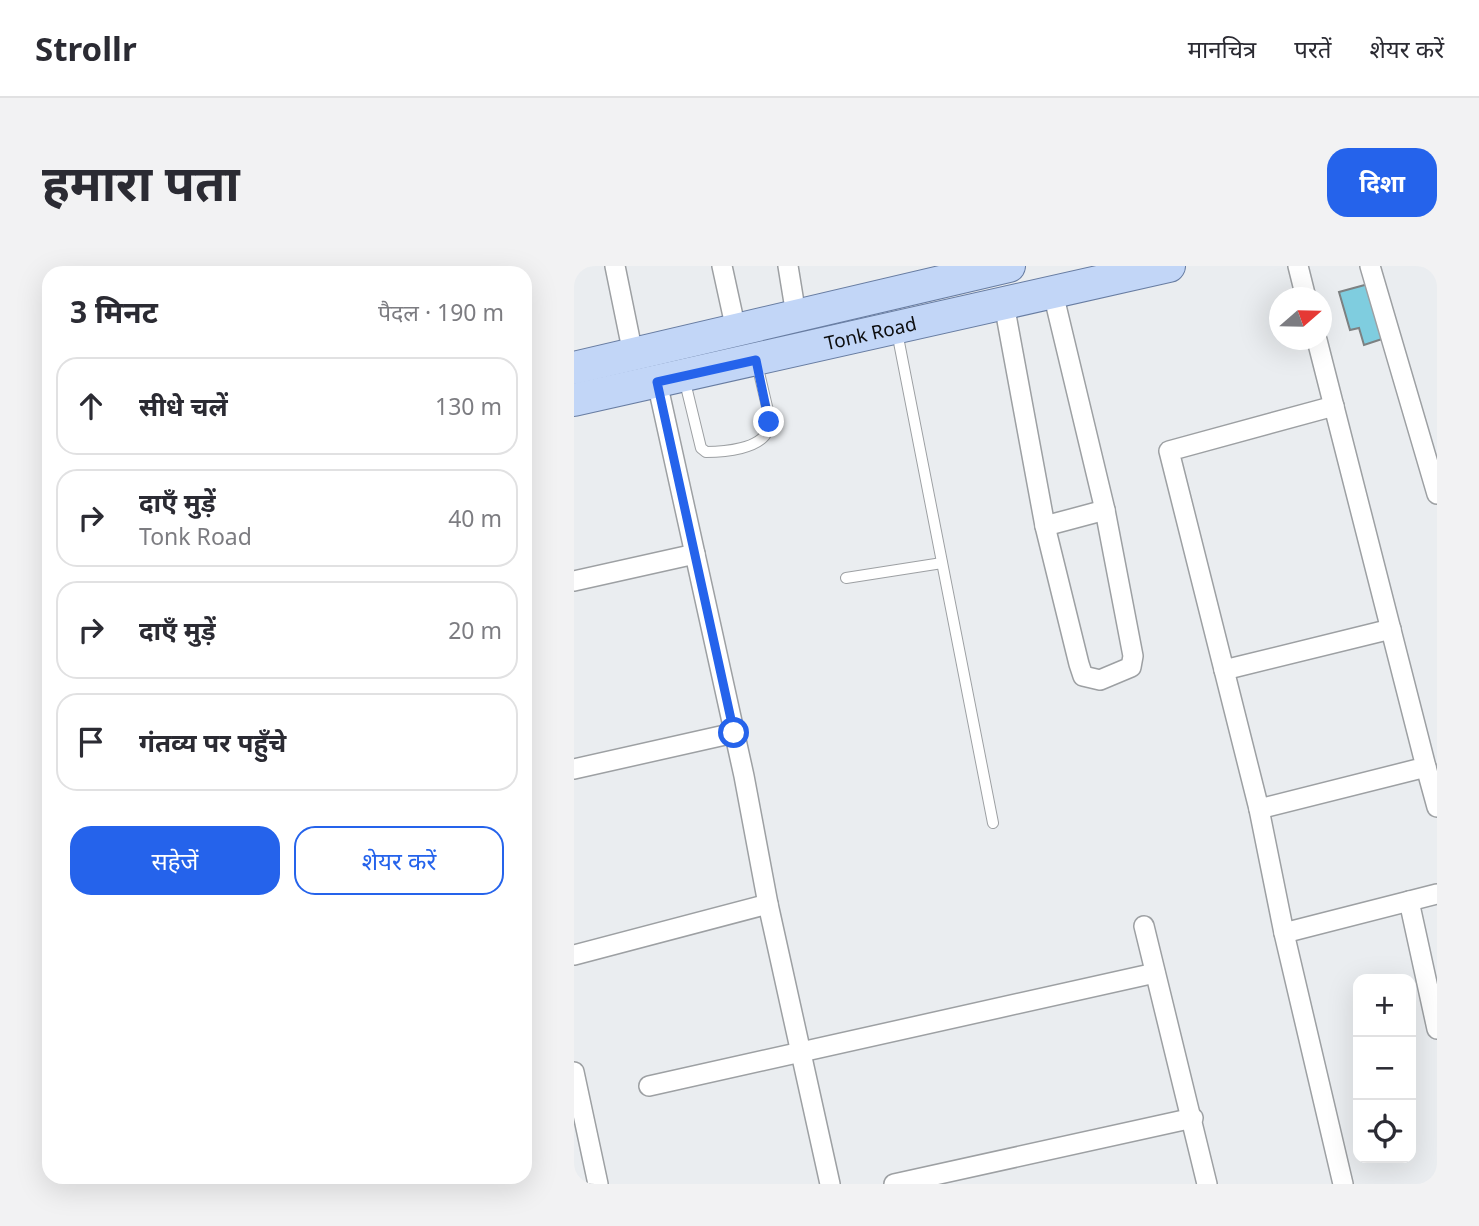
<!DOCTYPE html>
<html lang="hi">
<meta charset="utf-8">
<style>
:root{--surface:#fff;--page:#f2f2f3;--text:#2b2b33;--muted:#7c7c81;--line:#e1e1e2;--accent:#2563eb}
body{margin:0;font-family:"Noto Sans","Noto Sans Devanagari",sans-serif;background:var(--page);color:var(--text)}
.controls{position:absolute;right:21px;bottom:21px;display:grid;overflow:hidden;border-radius:14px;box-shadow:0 7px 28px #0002}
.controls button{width:63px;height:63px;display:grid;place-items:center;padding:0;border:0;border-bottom:2px solid var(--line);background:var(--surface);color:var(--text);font:35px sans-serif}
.compass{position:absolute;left:695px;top:21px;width:63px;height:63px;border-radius:50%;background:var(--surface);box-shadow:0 7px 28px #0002;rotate:70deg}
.stop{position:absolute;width:21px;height:21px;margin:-16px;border:5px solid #2563eb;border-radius:50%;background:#fff}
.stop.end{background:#2563eb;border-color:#fff;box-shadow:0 2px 7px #0008}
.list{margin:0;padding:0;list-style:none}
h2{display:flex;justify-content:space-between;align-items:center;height:91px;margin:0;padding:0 28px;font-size:30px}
h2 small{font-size:23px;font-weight:400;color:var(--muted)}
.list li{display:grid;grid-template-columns:46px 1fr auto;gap:21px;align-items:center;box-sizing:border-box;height:98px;margin:0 14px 14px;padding:0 14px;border:2px solid var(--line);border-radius:21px}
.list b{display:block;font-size:26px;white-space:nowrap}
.list p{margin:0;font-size:23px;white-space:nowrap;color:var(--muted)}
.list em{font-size:23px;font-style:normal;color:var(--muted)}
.actions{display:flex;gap:14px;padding:21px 28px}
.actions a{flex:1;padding:16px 0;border:2px solid var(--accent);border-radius:21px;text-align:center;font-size:24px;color:var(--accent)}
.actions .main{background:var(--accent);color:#fff}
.icon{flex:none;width:38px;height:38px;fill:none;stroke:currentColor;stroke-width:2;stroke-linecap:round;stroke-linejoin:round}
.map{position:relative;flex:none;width:863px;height:918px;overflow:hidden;border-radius:21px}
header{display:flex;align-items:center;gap:42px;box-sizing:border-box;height:98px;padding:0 35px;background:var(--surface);border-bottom:2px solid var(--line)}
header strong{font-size:33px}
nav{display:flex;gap:38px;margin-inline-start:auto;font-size:24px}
.intro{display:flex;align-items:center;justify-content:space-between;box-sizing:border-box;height:168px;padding:0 42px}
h1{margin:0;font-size:49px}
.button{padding:18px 32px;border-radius:21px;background:var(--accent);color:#fff;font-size:24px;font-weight:700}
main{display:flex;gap:42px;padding:0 42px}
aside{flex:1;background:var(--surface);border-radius:21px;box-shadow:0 7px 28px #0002}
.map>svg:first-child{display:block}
</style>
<header>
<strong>Strollr</strong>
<nav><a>मानचित्र</a><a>परतें</a><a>शेयर करें</a></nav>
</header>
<div class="intro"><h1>हमारा पता</h1><a class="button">दिशा</a></div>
<main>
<aside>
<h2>3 मिनट<small>पैदल · 190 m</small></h2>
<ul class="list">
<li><svg class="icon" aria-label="ahead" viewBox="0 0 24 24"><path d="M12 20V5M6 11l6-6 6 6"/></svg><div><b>सीधे चलें</b></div><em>130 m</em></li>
<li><svg class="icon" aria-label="right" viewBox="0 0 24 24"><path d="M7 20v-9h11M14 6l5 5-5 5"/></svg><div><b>दाएँ मुड़ें</b><p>Tonk Road</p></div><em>40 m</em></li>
<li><svg class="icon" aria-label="right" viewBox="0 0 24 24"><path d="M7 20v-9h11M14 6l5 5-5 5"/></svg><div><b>दाएँ मुड़ें</b></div><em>20 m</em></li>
<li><svg class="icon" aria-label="arrive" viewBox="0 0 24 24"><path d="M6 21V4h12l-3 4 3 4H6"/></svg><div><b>गंतव्य पर पहुँचे</b></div></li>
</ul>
<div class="actions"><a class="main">सहेजें</a><a>शेयर करें</a></div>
</aside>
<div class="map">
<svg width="863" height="918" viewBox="0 0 863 918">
<rect width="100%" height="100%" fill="#eaedf0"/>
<!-- building -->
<path fill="#7fcddf" stroke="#7d8182" stroke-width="2" d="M 798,17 L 814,71 L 790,79 L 785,62 L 776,64 L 765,26 Z"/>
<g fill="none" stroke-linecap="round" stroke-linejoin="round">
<defs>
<g id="lane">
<path d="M 323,66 L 419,557"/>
<path d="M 110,112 L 127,182 L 132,186 C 150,186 187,183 194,164 L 195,149 L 183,98"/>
<path d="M 272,312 L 368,297"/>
</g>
<g id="street">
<path d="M 41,0 L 59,88"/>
<path d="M 148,0 L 162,64"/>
<path d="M 214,0 L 222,49"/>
<path d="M 724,0 L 732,32"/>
<path d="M 796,0 L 863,228"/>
<path d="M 430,38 L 471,260 L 505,398 L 509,410 L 526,414 L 557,401 L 559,390 L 531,244 L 479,27"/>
<path d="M 83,116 L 170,510 L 194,638 L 256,918"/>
<path d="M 760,140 L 595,185 L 685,543 L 710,667 L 769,918"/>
<path d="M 471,260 L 531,244"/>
<path d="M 0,315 L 121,288"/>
<path d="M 650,404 L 817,363"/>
<path d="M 852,501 L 863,541"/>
<path d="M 0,503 L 160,467"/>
<path d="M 685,543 L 852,501 L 743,74"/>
<path d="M 835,635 L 863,763"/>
<path d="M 570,660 L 633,918"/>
<path d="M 710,667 L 863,628"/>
<path d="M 0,689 L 194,638"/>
<path d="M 0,806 L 24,918"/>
<path d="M 75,820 L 581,707"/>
<path d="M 320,918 L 619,852"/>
</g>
<g id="primary">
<path d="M 0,102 L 435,0"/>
<path id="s1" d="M 0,134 L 595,0"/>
</g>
</defs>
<!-- lane casing -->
<use href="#lane" stroke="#9da0a3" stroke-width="12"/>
<!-- street casing -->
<use href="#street" stroke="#9da0a3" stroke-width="22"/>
<!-- primary casing -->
<use href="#primary" stroke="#687da2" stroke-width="34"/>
<!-- lane -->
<use href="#lane" stroke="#fff" stroke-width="10"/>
<!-- street -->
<use href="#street" stroke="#fff" stroke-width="19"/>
<!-- primary -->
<use href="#primary" stroke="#c2d6f7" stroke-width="32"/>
</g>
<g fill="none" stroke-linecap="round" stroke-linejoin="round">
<!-- route -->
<path stroke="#2563eb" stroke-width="9" d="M 160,467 L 83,116 L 182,94 L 195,156"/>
</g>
<g text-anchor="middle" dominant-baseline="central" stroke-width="5" stroke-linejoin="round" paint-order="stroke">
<!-- street labels -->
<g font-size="19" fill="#0c0d0e" stroke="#fff">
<text stroke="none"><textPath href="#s1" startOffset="304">Tonk Road</textPath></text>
</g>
</g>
</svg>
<div class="controls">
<button>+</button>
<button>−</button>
<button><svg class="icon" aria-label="locate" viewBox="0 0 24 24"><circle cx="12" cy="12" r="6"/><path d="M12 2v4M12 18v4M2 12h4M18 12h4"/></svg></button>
</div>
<svg class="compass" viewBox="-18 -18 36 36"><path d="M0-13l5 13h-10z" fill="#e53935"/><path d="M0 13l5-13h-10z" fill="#7c7c81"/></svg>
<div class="stop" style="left:160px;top:467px"></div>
<div class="stop end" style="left:195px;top:156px"></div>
</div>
</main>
